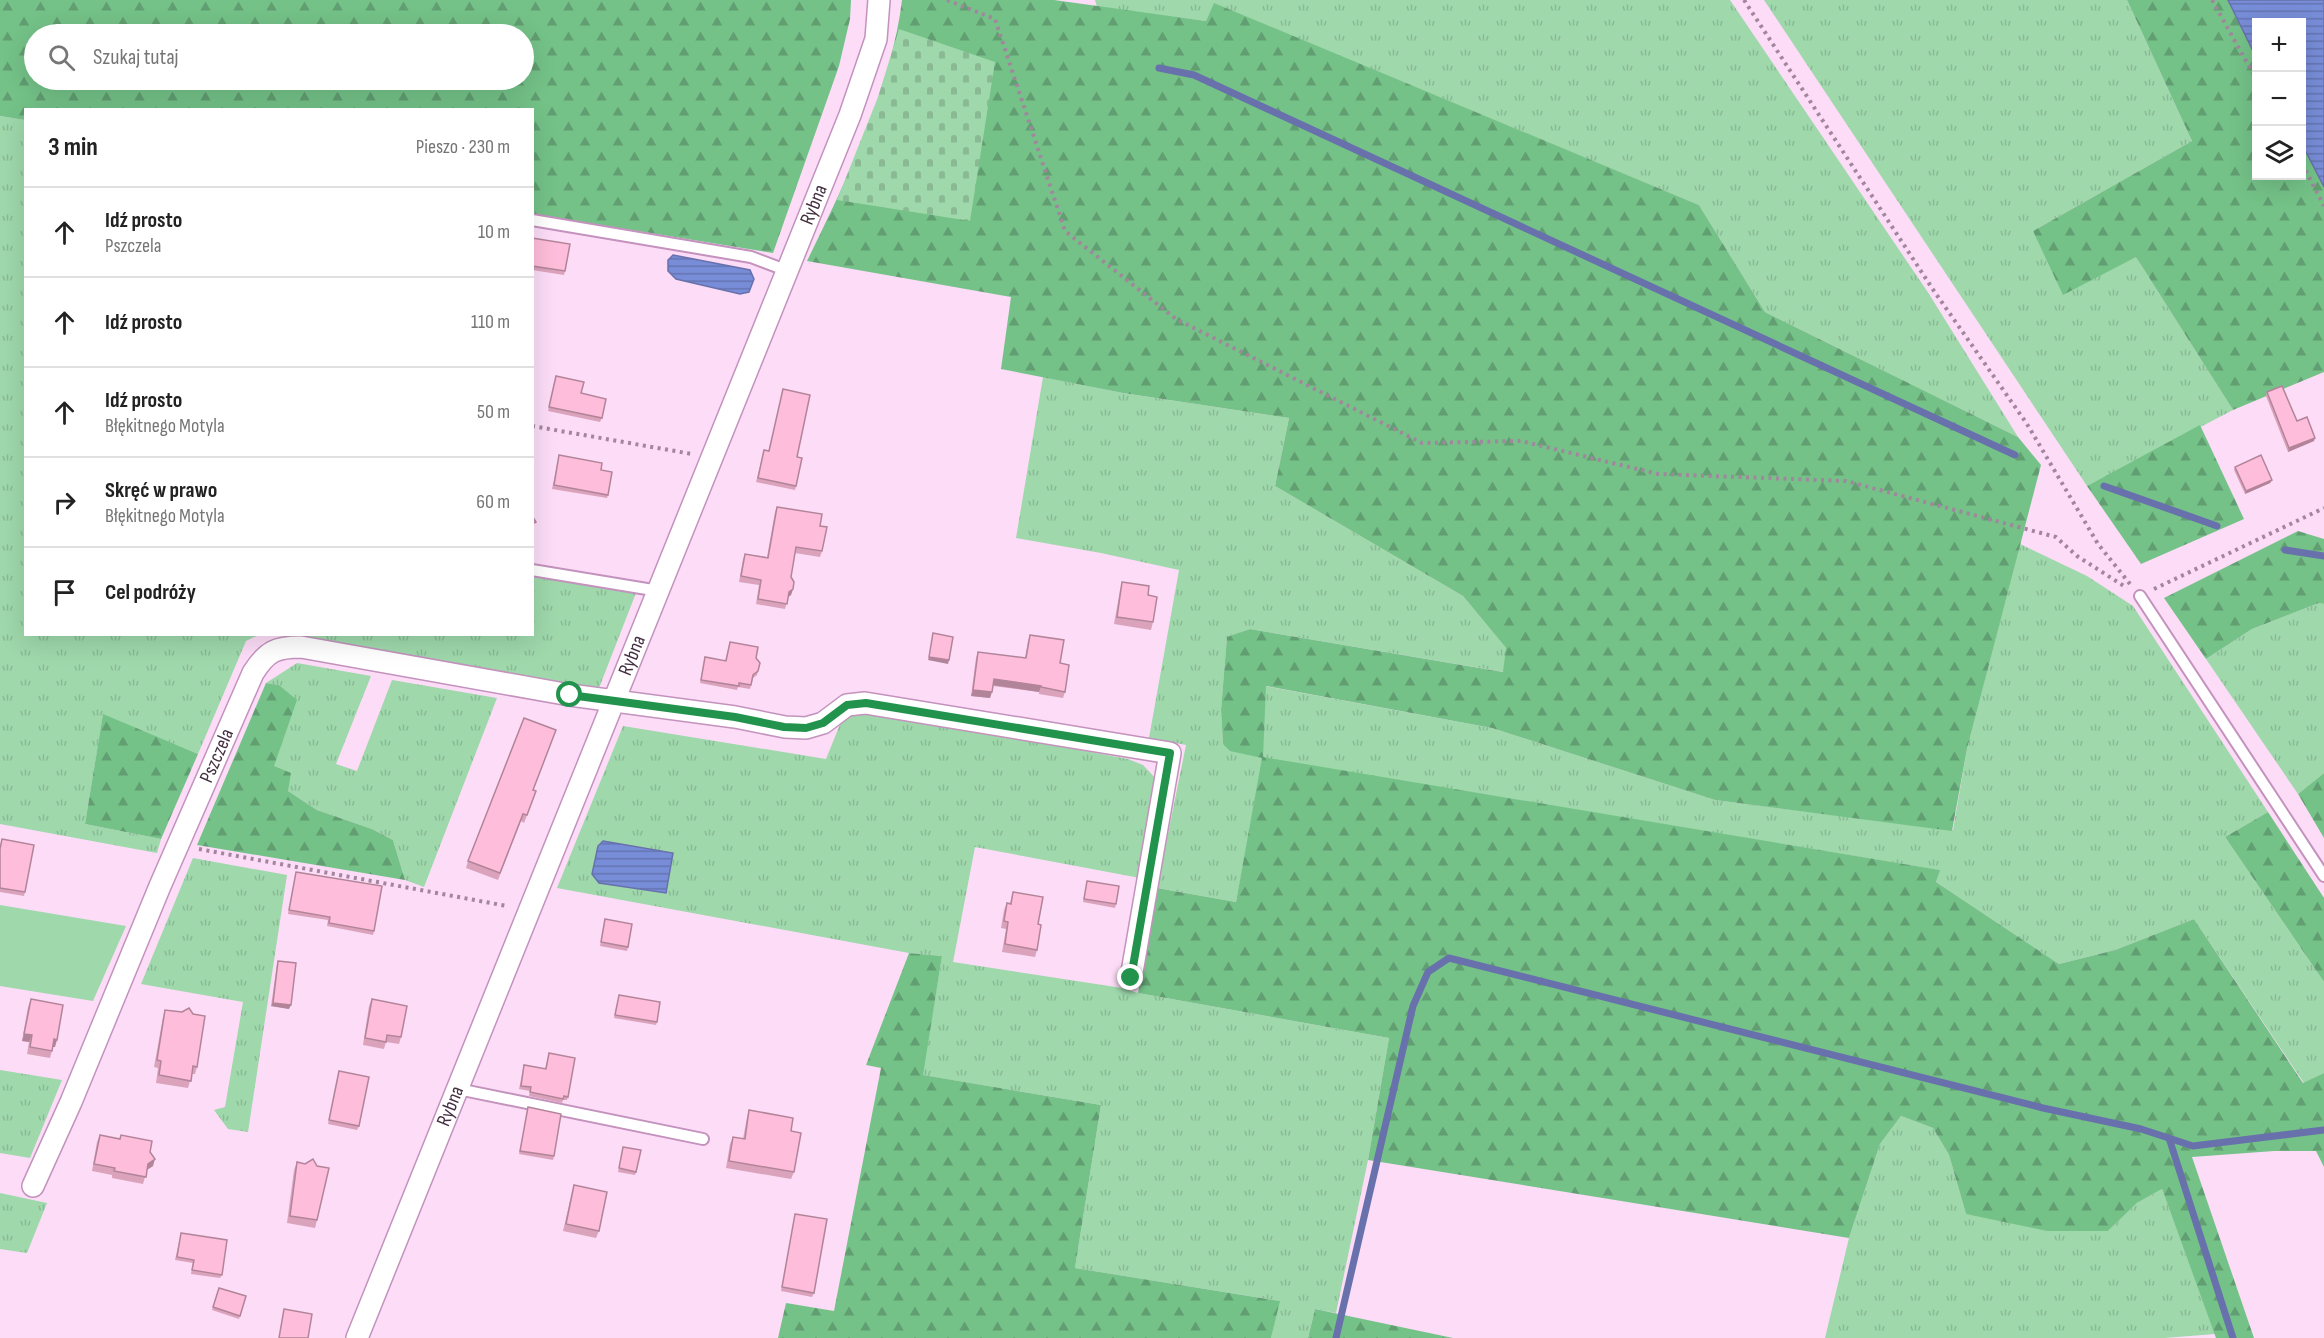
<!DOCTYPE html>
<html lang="pl">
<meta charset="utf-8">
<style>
:root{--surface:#fff;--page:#f6f6f6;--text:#222;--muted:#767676;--line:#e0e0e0}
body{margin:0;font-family:"Sofia Sans Condensed",sans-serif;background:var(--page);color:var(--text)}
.controls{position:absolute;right:18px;top:18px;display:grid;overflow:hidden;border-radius:0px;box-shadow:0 6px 24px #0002}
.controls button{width:54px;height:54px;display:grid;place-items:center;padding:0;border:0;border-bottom:2px solid var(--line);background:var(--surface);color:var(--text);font:30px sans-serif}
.stop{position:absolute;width:18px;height:18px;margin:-14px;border:4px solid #22934c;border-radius:50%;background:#fff}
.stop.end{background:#22934c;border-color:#fff;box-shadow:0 2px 6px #0008}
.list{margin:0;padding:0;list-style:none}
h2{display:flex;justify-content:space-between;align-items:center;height:78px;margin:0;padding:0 24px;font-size:26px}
h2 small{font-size:20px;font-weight:400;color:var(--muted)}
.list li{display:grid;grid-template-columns:39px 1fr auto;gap:18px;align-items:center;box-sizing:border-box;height:90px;padding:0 24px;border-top:2px solid var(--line)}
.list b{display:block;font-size:22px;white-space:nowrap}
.list p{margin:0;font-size:20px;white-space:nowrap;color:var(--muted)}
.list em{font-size:20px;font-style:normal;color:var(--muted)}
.icon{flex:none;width:33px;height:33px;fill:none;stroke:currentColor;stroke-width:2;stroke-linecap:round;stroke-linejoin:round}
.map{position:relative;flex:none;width:2324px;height:1338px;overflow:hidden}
.search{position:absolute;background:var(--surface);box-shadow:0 6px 24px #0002;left:24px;top:24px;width:510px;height:66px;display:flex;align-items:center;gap:15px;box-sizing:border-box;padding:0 21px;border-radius:33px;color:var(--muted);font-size:22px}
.panel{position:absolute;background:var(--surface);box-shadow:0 6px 24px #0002;left:24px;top:108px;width:510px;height:528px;border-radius:0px}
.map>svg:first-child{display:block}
</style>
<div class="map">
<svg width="2324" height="1338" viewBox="0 0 2324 1338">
<defs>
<pattern id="grass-tufts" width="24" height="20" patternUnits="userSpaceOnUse" patternTransform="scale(1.5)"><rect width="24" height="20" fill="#9ed8ab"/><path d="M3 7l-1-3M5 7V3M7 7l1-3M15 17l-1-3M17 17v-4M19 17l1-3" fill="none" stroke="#89ba94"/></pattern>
<pattern id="forest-firs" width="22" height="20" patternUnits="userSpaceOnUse" patternTransform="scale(1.5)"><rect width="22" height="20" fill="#74c288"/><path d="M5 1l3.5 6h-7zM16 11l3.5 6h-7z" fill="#619e71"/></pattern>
<pattern id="cemetery-stones" width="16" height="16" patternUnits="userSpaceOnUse" patternTransform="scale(1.5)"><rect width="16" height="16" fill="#9ed8ab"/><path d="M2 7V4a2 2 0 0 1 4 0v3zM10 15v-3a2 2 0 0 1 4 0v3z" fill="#89ba94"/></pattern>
<pattern id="water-rules" width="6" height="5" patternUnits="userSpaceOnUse" patternTransform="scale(1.5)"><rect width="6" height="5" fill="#788dd8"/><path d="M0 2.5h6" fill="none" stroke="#6474b1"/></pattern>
</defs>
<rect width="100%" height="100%" fill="#fcdcf7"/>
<!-- grass -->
<g fill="url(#grass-tufts)">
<path d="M 1095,0 L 1730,0 L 1929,294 L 2018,437 L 1765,312 L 1699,205 L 1214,4 L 1206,21 L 1097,7 Z"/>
<path d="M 1764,0 L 2127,0 L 2192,141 L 2033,231 L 2136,257 L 2233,410 L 2087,486 Z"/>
<path d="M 0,116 L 26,120 L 26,634 L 258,635 L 246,641 L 198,754 L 103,715 L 85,824 L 161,839 L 157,853 L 0,824 Z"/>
<path d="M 1043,377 L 1123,393 L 1289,418 L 1275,486 L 1463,596 L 1506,648 L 1504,672 L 1250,629 L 1227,638 L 1221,710 L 1223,744 L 1262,757 L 1265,686 L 1492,728 L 1715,800 L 1953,830 L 1967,749 L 2020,544 L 2087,576 L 2133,606 L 2268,812 L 2225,837 L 2324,982 L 2324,1073 L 2304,1083 L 2194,919 L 2115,950 L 2059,964 L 1936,882 L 1939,870 L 1263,758 L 1236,902 L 1157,888 L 1186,745 L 1149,738 L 1179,570 L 1101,553 L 1016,538 Z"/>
<path d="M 533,576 L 636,593 L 599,688 L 284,635 L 532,634 Z"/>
<path d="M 2319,603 L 2324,604 L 2324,773 L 2298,794 L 2206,659 L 2252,629 Z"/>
<path d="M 297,663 L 371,676 L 336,764 L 357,771 L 392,680 L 497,698 L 424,887 L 405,880 L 393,840 L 372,829 L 317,810 L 288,791 L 273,766 L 296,700 L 279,685 L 266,683 Z"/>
<path d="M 857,710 L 931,722 L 1128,759 L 1143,765 L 1158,781 L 1140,878 L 975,847 L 953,962 L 1122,988 L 1138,993 L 1389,1038 L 1368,1160 L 1336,1313 L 1315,1309 L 1308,1338 L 1271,1338 L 1279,1301 L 1075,1268 L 1101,1105 L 922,1075 L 942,956 L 909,953 L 557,888 L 623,726 L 826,759 L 843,717 Z"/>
<path d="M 193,858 L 287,875 L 248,1132 L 228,1129 L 214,1110 L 225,1107 L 243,1002 L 141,984 Z"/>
<path d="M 0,1070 L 62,1080 L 30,1158 L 0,1153 Z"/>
<path d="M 1901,1116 L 1933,1128 L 1949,1155 L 1966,1214 L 2108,1231 L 2137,1203 L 2162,1189 L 2215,1334 L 2164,1338 L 1825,1338 L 1849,1238 L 1880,1144 Z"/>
<path d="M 0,1193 L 47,1203 L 27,1253 L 0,1249 Z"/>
</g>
<!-- forest -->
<g fill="url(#forest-firs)" fill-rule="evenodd">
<path d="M 0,0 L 851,0 L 850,19 L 839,66 L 773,253 L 533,214 L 532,110 L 26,110 L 25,120 L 0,116 ZM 34,34 L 524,34 L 524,80 L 34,80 Z"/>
<path d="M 902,0 L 1054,0 L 1206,21 L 1214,3 L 1699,205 L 1765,312 L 2018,437 L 2041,465 L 1967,749 L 1952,831 L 1715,800 L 1492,728 L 1266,686 L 1263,757 L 1940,870 L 1936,882 L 2059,964 L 2115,950 L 2194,919 L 2303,1083 L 2324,1073 L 2324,1167 L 2316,1151 L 2274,1151 L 2192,1157 L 2254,1338 L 2216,1338 L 2162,1189 L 2137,1203 L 2108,1231 L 2047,1231 L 1966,1214 L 1949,1155 L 1933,1128 L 1901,1116 L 1880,1144 L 1849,1238 L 1368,1160 L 1389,1038 L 1138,993 L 1157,888 L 1236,902 L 1262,758 L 1230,751 L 1223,744 L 1221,710 L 1227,637 L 1250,629 L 1503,672 L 1506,648 L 1463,596 L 1275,486 L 1289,418 L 1123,393 L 1001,369 L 1011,297 L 807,261 C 845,184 892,86 902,0 Z"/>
<path d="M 2127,0 L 2238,0 L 2256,38 L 2256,176 L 2302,176 L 2302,130 L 2324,176 L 2324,372 L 2233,410 L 2136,257 L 2063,295 L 2033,231 L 2192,141 Z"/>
<path d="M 2200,425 L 2244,519 L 2141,564 L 2087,486 Z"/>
<path d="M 2298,531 L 2324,539 L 2324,604 L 2319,603 L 2252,629 L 2206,659 L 2164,598 Z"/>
<path d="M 266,683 L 279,685 L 297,700 L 274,766 L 291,773 L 288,791 L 317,810 L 372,829 L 393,840 L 405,880 L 197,845 Z"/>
<path d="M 103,714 L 198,754 L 161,839 L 85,824 Z"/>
<path d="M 2324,773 L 2324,838 L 2298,794 Z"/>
<path d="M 2268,812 L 2324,898 L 2324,982 L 2225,837 Z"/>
<path d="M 909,953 L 942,956 L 923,1075 L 1101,1105 L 1075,1268 L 1280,1301 L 1271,1338 L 778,1338 L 786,1303 L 834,1311 L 881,1068 L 866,1065 Z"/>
<path d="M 1315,1309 L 1453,1338 L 1308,1338 Z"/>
</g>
<!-- cemetery -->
<path fill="url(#cemetery-stones)" d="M 899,29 L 995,62 L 970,221 L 837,200 L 878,97 Z"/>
<!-- garden -->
<path fill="#9ed8ab" d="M 0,905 L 126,926 L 93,1001 L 0,986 Z"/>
<!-- water -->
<g fill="url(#water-rules)" stroke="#6871ab" stroke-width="1.5">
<path d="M 2228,0 L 2324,0 L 2324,187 L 2302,144 L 2302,22 L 2256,22 L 2256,57 Z"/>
<path d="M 673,255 L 750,270 L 754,279 L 749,292 L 740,294 L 676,279 L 668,271 L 668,260 Z"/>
<path d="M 603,841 L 673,853 L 666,893 L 599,883 L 592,874 L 598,846 Z"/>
</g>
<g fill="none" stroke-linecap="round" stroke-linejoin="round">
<!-- stream -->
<g stroke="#6871ab" stroke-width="7">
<path d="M 1159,68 L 1194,75 L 2015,455"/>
<path d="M 2104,486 L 2217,526"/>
<path d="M 2285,550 L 2324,556"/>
<path d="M 2169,1138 L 2233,1338"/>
<path d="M 1336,1338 L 1413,1006 L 1428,972 L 1449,958 L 2043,1108 L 2141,1129 L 2193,1146 L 2324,1130"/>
</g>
<defs>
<g id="service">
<path d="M 532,220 L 751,257 L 788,271"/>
<path d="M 532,570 L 659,591"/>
<path d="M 2140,596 L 2324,876"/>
<path d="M 458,1089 L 703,1139"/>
</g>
<g id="minor">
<path id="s1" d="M 33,1186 L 71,1102 L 160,886 L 253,673 C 267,651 276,647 301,647 L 570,695 L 735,717 L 785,727 L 806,728 L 823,723 L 847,705 L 865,703 L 1170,753 L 1131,978"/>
<path id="s2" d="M 357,1338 L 850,115 L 876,39 L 879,0"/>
</g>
</defs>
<!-- service casing -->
<use href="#service" stroke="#c392bd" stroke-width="14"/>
<!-- minor casing -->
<use href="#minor" stroke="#c392bd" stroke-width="24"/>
<!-- path -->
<g stroke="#a1869d" stroke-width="4" stroke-dasharray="3 4.5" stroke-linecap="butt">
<path d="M 947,0 L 995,19 L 1065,231 L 1176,319 L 1422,443 L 1521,441 L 1658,474 L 1846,481 L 2056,537 L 2077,556 L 2127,588"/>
<path d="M 1744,0 L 1934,291 L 2027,424 L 2098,544 L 2130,584"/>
<path d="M 2212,0 L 2256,79"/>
<path d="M 2302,164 L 2324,206"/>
<path d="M 532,426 L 692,454"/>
<path d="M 2154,589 L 2324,508"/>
<path d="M 199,849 L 507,906"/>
</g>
<!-- service -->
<use href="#service" stroke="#fff" stroke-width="10"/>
<!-- minor -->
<use href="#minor" stroke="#fff" stroke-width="21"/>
</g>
<!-- wall -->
<g fill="#daa3bb">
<path d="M 532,238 L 565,271 L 564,275 L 532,270 Z"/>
<path d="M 556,376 L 581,393 L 602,418 L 600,422 L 548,411 Z"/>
<path d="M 783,389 L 797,457 L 796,486 L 795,490 L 756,482 L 764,450 L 769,451 Z"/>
<path d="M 2267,392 L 2297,421 L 2314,441 L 2288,452 L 2266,396 Z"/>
<path d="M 559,455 L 601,470 L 608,495 L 607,498 L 552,489 Z"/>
<path d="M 2235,467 L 2272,480 L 2270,483 L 2245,494 L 2234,470 Z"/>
<path d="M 777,507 L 820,526 L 822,551 L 820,557 L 795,553 L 791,577 L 793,589 L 791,595 L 788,597 L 785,609 L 756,604 L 759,585 L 739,582 L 743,559 L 745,554 L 767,557 L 775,512 Z"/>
<path d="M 1122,582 L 1153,622 L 1151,630 L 1114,624 L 1120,590 Z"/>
<path d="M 1030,635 L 1060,663 L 1065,692 L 1063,698 L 1039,694 L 1039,692 L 993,686 L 990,698 L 971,696 L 976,658 L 978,652 L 1025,658 L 1028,641 Z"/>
<path d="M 730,642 L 756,658 L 758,671 L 757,675 L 753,678 L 750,689 L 738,687 L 737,690 L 700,683 L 705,657 L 725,661 Z"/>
<path d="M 533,790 L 536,791 L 524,823 L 521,821 L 498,880 L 466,868 L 468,861 Z"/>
<path d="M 2,839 L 25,892 L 24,896 L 0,892 L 0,845 Z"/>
<path d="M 296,872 L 374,931 L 373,935 L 327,926 L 328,920 L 288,914 Z"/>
<path d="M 1087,881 L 1116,904 L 1115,908 L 1083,902 Z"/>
<path d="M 1013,892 L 1038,924 L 1037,950 L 1035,957 L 1002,952 L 1006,929 L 1001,928 L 1004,910 L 1007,903 L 1010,903 Z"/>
<path d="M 605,919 L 628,947 L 627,951 L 600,946 Z"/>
<path d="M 278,961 L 289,1009 L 271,1006 L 277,964 Z"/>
<path d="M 619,995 L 657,1022 L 656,1025 L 614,1018 Z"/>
<path d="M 31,999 L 55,1047 L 53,1047 L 50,1058 L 27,1054 L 29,1042 L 22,1041 L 28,1007 Z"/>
<path d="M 372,999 L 401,1037 L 399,1044 L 386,1042 L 384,1049 L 363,1045 L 369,1006 Z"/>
<path d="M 165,1010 L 197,1067 L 195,1074 L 192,1074 L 188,1088 L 156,1083 L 158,1068 L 154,1067 L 163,1017 Z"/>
<path d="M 549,1053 L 568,1097 L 567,1100 L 563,1100 L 562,1103 L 529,1096 L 530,1091 L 519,1089 L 524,1065 L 545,1069 Z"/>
<path d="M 339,1071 L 359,1126 L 357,1130 L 328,1124 Z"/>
<path d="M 528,1107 L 554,1156 L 553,1160 L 519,1154 Z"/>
<path d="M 749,1110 L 791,1131 L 794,1172 L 791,1179 L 726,1168 L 730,1144 L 733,1137 L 743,1139 L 747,1117 Z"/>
<path d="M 100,1135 L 150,1152 L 153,1166 L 147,1170 L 143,1184 L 112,1178 L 112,1175 L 92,1171 L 97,1142 Z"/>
<path d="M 623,1147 L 636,1172 L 635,1175 L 618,1172 Z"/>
<path d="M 297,1162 L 317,1220 L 315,1228 L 287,1223 L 294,1170 Z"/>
<path d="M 574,1185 L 599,1231 L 596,1238 L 563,1231 L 572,1192 Z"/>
<path d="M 795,1214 L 814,1293 L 812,1297 L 781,1291 Z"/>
<path d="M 181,1233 L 222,1275 L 220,1278 L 191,1274 L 193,1263 L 175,1260 Z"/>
<path d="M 219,1288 L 246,1296 L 239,1319 L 212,1310 Z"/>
</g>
<!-- shaded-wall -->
<g fill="#b28499">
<path d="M 2315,438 L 2314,441 L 2288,452 L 2289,448 Z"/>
<path d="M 2272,480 L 2270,483 L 2245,494 L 2246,491 Z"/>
<path d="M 793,589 L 791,595 L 787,598 L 789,592 Z"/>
<path d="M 929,657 L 949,660 L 948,664 L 928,660 Z"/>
<path d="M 994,679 L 1041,686 L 1039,692 L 992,685 Z"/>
<path d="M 973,690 L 992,692 L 990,698 L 971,696 Z"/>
<path d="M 273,1003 L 291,1005 L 289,1009 L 271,1006 Z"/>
<path d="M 24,1034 L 32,1035 L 29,1042 L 22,1041 Z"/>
<path d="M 54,1039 L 57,1040 L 55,1047 L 51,1047 Z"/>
<path d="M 155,1159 L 153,1166 L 145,1171 L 148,1164 Z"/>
</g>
<!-- building -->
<g fill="#febdda" stroke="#b28499" stroke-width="1.5">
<path d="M 532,238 L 570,244 L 565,271 L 532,266 Z"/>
<path d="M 556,376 L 584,382 L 581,393 L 606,399 L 602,418 L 549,407 Z"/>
<path d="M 2282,386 L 2297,421 L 2307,417 L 2315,438 L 2289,448 L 2267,392 Z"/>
<path d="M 783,389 L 810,395 L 797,457 L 802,458 L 796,486 L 758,478 L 764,450 L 769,451 Z"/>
<path d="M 559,455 L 602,463 L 601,470 L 612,472 L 608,495 L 554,485 Z"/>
<path d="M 2261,455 L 2272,480 L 2246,491 L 2235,467 Z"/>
<path d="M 777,507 L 822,514 L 820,526 L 827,527 L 822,551 L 796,547 L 791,577 L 794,582 L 793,589 L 789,592 L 787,604 L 758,599 L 761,580 L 741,576 L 745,554 L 768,558 Z"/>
<path d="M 532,516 L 536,522 L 532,524 Z"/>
<path d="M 1122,582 L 1149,586 L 1148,595 L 1157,597 L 1153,622 L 1117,617 Z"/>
<path d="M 933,633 L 953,637 L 949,660 L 929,657 Z"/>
<path d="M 1030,635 L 1064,640 L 1060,663 L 1069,665 L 1065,692 L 1041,687 L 1041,686 L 994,679 L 992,692 L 973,690 L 978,652 L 1026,658 Z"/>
<path d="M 730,642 L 758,647 L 756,658 L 760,663 L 758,671 L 753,675 L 751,685 L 739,683 L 739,686 L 701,680 L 705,657 L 726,661 Z"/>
<path d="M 524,718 L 556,730 L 533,790 L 536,791 L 527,815 L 523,814 L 500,873 L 468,861 Z"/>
<path d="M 2,839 L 34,845 L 25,892 L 0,888 L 0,849 Z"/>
<path d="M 296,872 L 382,886 L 374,931 L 329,923 L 330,917 L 289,910 Z"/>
<path d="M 1087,881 L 1119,886 L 1116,904 L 1084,899 Z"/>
<path d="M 1013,892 L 1043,897 L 1038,924 L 1041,925 L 1037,950 L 1005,944 L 1008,922 L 1004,921 L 1007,903 L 1011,904 Z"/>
<path d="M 605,919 L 632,924 L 628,947 L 601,942 Z"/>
<path d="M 278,961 L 296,963 L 291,1005 L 273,1003 Z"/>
<path d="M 619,995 L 660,1002 L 657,1022 L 615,1015 Z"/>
<path d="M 31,999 L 63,1005 L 57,1040 L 54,1039 L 52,1051 L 30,1047 L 32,1035 L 24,1034 Z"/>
<path d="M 372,999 L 407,1006 L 401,1037 L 387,1035 L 386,1042 L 365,1038 Z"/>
<path d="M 189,1008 L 193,1014 L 205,1016 L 197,1067 L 193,1066 L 191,1081 L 159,1075 L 161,1061 L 157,1060 L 165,1010 L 182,1012 Z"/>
<path d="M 549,1053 L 575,1058 L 568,1097 L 564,1096 L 563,1099 L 530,1092 L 531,1087 L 521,1086 L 524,1065 L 546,1069 Z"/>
<path d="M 339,1071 L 369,1077 L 359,1126 L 329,1120 Z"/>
<path d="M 528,1107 L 561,1114 L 554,1156 L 520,1151 Z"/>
<path d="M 749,1110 L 793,1118 L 791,1131 L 801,1133 L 794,1172 L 729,1161 L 733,1137 L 745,1139 Z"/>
<path d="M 100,1135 L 120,1139 L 121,1135 L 152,1141 L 150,1152 L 155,1159 L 148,1164 L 146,1177 L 114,1171 L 115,1168 L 94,1164 Z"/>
<path d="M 623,1147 L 641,1150 L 636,1172 L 619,1168 Z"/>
<path d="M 313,1159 L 317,1166 L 329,1168 L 317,1220 L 290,1216 L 297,1162 L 305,1164 Z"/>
<path d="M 574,1185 L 607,1192 L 599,1231 L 566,1224 Z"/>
<path d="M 795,1214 L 827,1219 L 814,1293 L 782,1287 Z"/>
<path d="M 181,1233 L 227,1240 L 222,1275 L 192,1270 L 194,1260 L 177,1257 Z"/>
<path d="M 219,1288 L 246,1296 L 240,1316 L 213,1307 Z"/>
<path d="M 284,1309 L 312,1314 L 308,1338 L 279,1338 Z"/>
</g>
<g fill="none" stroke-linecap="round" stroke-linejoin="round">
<!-- route -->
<path stroke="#22934c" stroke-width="8" d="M 570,695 L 735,717 L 784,727 L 806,728 L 823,723 L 847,705 L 866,703 L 1170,753 L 1131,978"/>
</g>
<g text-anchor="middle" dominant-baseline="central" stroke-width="4.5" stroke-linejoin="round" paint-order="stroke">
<!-- street labels -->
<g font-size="20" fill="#442f41" stroke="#fbf1fa">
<text stroke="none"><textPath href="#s2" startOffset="1222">Rybna</textPath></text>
<text stroke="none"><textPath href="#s2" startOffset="736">Rybna</textPath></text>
<text stroke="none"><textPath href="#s1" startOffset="468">Pszczela</textPath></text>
<text stroke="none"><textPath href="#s2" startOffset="250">Rybna</textPath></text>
</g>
</g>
</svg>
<div class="controls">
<button>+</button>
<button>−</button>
<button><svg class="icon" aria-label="layers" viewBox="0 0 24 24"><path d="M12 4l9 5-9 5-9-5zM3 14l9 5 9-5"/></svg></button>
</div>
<div class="stop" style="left:570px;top:695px"></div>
<div class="stop end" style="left:1131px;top:978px"></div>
<div class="search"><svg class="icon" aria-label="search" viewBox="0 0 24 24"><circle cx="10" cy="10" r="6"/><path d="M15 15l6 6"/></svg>Szukaj tutaj</div>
<section class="panel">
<h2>3 min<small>Pieszo · 230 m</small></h2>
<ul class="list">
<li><svg class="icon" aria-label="ahead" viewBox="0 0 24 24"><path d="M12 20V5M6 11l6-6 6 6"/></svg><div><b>Idź prosto</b><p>Pszczela</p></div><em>10 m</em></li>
<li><svg class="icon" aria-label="ahead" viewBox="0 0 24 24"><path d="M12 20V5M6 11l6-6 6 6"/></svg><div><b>Idź prosto</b></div><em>110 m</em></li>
<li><svg class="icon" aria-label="ahead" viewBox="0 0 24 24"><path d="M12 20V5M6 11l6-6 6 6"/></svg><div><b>Idź prosto</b><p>Błękitnego Motyla</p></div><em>50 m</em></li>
<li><svg class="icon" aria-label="right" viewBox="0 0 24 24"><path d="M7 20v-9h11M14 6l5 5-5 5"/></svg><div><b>Skręć w prawo</b><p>Błękitnego Motyla</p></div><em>60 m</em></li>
<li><svg class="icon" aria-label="arrive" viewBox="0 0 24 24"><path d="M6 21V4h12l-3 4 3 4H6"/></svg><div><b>Cel podróży</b></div></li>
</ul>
</section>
</div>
